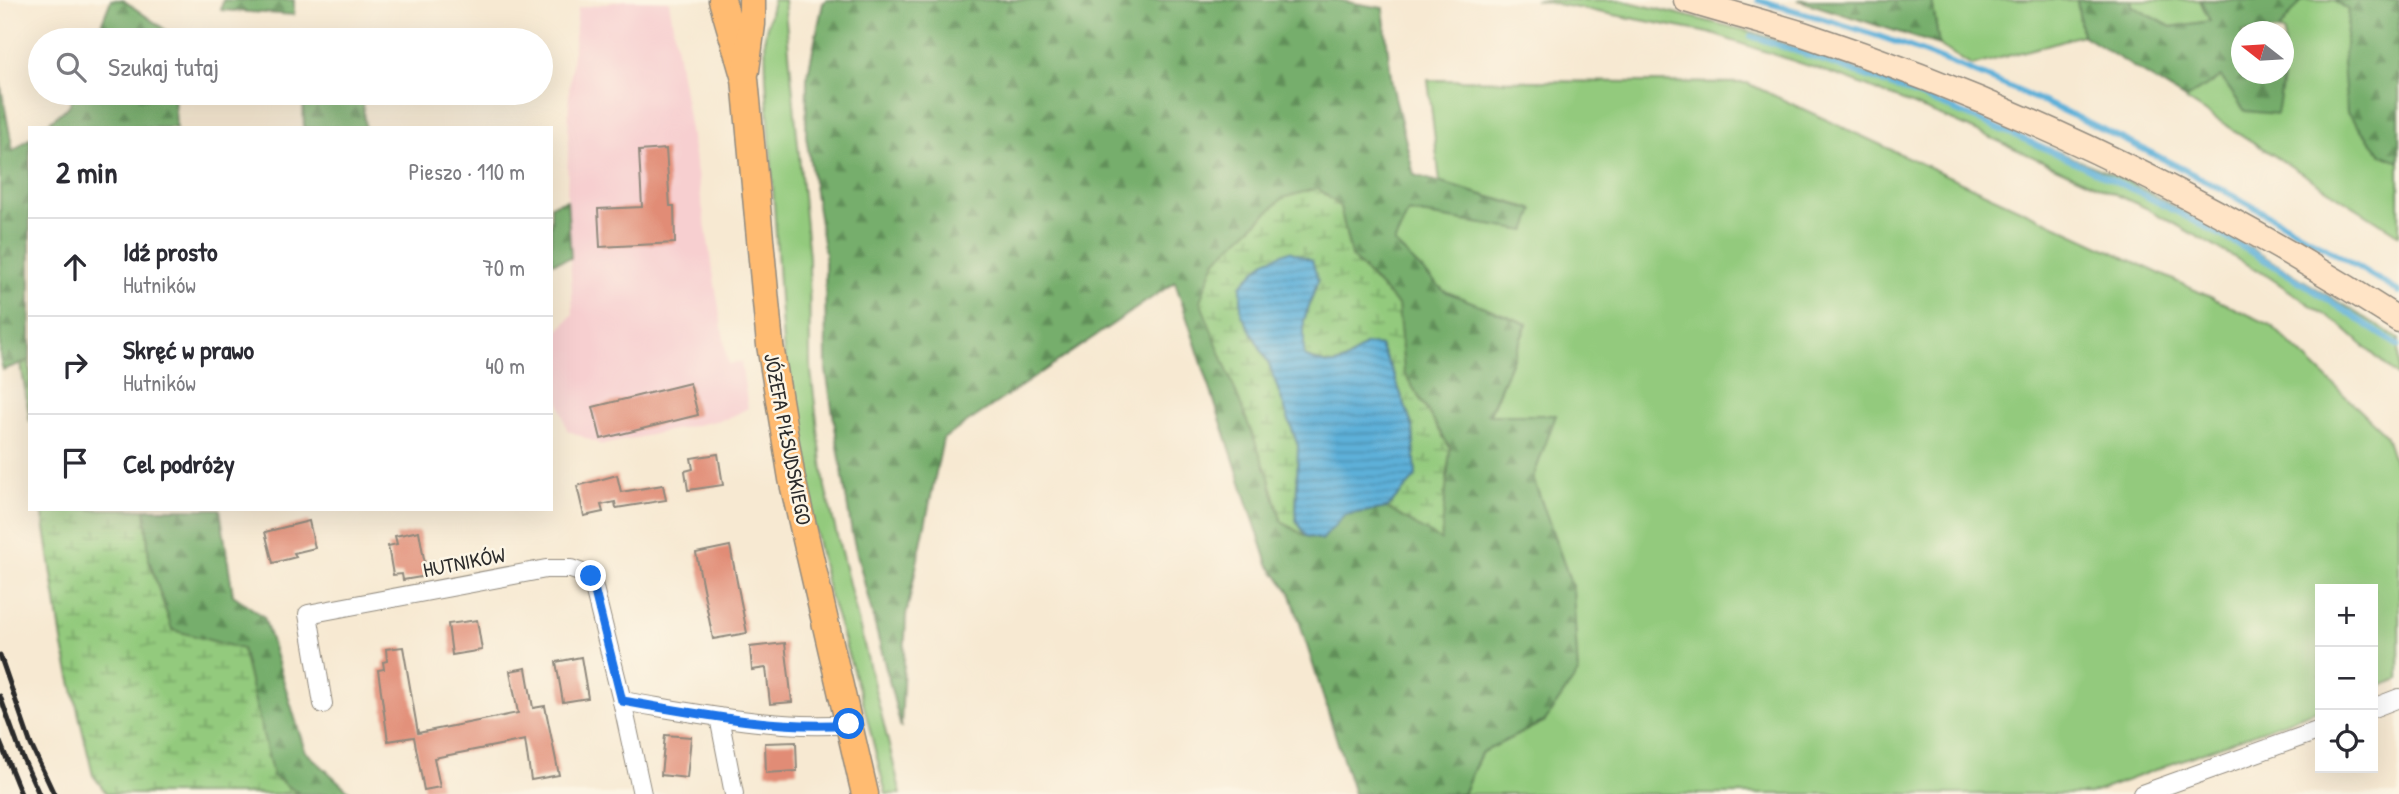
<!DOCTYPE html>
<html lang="pl">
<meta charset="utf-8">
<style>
:root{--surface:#fff;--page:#f2f2f3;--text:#2b2b33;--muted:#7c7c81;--line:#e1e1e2}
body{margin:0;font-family:"Patrick Hand",sans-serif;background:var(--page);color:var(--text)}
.controls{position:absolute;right:21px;bottom:21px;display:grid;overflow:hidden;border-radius:0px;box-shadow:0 7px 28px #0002}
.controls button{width:63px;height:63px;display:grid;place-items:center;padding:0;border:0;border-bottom:2px solid var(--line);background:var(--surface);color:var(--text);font:35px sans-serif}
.compass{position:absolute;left:2231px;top:21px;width:63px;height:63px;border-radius:50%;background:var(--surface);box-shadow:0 7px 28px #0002;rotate:287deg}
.stop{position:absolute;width:21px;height:21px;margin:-16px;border:5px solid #1a73e8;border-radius:50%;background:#fff}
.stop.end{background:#1a73e8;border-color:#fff;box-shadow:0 2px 7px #0008}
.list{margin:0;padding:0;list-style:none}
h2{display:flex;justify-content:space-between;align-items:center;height:91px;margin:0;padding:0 28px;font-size:30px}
h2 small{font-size:23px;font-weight:400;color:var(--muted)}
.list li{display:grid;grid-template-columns:46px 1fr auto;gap:21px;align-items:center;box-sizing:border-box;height:98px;padding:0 28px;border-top:2px solid var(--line)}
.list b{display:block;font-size:26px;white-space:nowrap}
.list p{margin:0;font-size:23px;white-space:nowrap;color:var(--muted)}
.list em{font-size:23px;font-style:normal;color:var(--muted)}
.icon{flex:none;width:38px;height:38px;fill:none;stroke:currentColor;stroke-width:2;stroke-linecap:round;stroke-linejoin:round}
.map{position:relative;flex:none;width:2399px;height:794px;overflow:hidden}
.search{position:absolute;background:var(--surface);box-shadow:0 7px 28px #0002;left:28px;top:28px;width:525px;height:77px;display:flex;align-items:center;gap:18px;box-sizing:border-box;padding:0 24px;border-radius:38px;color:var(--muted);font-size:26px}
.panel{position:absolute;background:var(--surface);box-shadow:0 7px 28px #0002;left:28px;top:126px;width:525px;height:385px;border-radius:0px}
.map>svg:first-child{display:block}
</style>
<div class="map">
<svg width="2399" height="794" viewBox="0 0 2399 794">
<defs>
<pattern id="forest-firs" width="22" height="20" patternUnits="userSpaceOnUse" patternTransform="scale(1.75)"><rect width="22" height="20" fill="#76ae6c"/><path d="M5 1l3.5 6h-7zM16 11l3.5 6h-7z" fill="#618e59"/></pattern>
<pattern id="wetland-marsh" width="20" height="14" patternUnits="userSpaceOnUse" patternTransform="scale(1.75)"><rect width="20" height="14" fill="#93ca7d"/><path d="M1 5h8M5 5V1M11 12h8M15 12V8" fill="none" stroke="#78a467"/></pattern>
<pattern id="water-rules" width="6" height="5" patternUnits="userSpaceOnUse" patternTransform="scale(1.75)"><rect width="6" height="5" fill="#5db0d9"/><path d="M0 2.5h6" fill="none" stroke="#4d8fb0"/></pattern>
</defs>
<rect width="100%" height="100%" fill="#fcf5e5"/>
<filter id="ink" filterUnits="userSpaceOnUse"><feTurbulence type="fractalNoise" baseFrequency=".0143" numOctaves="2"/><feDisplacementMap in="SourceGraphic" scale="14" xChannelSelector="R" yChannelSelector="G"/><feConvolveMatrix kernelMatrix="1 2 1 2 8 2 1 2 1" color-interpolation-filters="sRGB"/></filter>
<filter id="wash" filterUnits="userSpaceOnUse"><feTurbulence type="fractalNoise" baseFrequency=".00686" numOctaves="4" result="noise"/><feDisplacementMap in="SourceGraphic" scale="28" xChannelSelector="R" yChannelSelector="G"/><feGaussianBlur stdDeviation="1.57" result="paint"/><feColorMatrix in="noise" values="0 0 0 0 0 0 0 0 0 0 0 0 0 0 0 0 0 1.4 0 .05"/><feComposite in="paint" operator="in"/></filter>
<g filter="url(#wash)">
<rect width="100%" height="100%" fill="#f7e9d2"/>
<!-- built -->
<path fill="#f7cfd0" d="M 626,0 L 669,1 L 728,364 L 741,362 L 748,408 L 729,418 L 602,445 L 567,430 L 551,373 L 551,340 L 573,314 L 567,200 L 569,91 L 578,8 Z"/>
<!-- green -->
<g fill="#93ca7d" stroke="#5f7a54" stroke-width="2">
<path d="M 773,0 L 784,0 L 809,258 L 810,363 L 825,487 L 901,794 L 886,794 L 863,702 L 828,590 L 804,480 L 783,345 L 766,78 L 765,35 Z"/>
<path d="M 1535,0 L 1621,0 L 1756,33 L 1878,77 L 2126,180 L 2236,239 L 2399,339 L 2399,377 L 2340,325 L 2269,277 L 2146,208 L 1956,122 L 1848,79 L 1709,33 Z"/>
<path d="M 1932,0 L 2077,0 L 2082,35 L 1972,66 L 1939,45 Z"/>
<path d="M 2131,0 L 2200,0 L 2210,21 L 2171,27 L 2132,6 Z"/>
<path d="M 2302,0 L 2334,0 L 2349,10 L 2343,64 L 2382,155 L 2399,161 L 2399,235 L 2185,99 L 2221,77 L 2245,111 L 2283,79 L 2278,74 L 2284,74 L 2284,32 L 2278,31 Z"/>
<path d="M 1428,80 L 1747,83 L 2271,325 L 2385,434 L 2399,476 L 2399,679 L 2373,689 L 2373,589 L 2320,589 L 2320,709 L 2090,794 L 1463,794 L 1481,753 L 1545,721 L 1573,589 L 1533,478 L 1555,416 L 1489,416 L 1527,324 L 1444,291 L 1394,243 L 1408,212 L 1526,231 L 1533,209 L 1440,183 Z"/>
</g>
<!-- forest -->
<g fill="url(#forest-firs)" stroke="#506c4c" stroke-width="2" fill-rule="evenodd">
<path d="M 111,0 L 123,0 L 170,33 L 170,40 L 95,40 Z"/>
<path d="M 223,0 L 294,0 L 294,15 L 221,10 Z"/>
<path d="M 827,0 L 1336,0 L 1383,8 L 1392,84 L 1414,175 L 1534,210 L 1526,231 L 1408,212 L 1394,243 L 1444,291 L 1527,324 L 1489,415 L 1556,415 L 1533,478 L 1573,589 L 1578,673 L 1545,721 L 1481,753 L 1463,794 L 1354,794 L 1290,592 L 1268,564 L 1175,282 L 943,439 L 906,616 L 901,728 L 852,534 L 826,370 L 825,255 L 806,136 L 807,78 L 823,3 ZM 1340,207 L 1351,257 L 1398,305 L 1404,373 L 1450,448 L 1441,539 L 1387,508 L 1344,515 L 1322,540 L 1306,536 L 1282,522 L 1269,477 Z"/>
<path d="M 1798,0 L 1932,0 L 1939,45 Z"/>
<path d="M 2077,0 L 2131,0 L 2132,6 L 2171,27 L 2210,21 L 2200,0 L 2302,0 L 2278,31 L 2242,32 L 2242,74 L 2278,74 L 2283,79 L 2277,114 L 2245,111 L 2221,77 L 2185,99 L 2082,35 Z"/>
<path d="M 2334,0 L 2399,0 L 2399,161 L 2382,155 L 2347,113 L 2343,64 L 2349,10 Z"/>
<path d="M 0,82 L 13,151 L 30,138 L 30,360 L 3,370 L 0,356 Z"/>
<path d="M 74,93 L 174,93 L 176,128 L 42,128 L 69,106 Z"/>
<path d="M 303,93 L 362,93 L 365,128 L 304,128 Z"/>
<path d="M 567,200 L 571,258 L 551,263 L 551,205 Z"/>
<path d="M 145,509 L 220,509 L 233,595 L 264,617 L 305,751 L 352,794 L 299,794 L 273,776 L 242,649 L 172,630 L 149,560 Z"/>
</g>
<!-- wetland -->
<g fill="url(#wetland-marsh)" stroke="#5f7a54" stroke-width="2">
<path d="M 1318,188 L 1340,207 L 1351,257 L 1398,305 L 1404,373 L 1450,448 L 1441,540 L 1387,508 L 1416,477 L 1413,428 L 1394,375 L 1380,346 L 1366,344 C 1340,367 1336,369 1304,356 L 1304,320 L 1318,281 L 1241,313 L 1269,364 L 1298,446 L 1296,520 L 1306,536 L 1282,522 L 1269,477 L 1200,301 L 1215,261 L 1283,198 Z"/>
<path d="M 30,360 L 30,422 L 21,363 Z"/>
<path d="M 42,509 L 145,509 L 149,560 L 172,630 L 242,649 L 273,776 L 299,794 L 107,794 L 93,775 L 63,647 Z"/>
</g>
<!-- water -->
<path fill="url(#water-rules)" stroke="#446e82" stroke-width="2" d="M 1289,251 L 1312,260 L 1318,281 L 1304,320 L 1304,356 C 1336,370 1341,366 1366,344 L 1380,346 L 1394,375 L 1413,428 L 1416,477 L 1387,508 L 1344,515 L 1322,540 L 1306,536 L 1296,520 L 1298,446 L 1269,364 L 1241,313 L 1241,285 L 1265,261 Z"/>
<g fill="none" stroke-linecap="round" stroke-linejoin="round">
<!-- stream -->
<g stroke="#5db0d9" stroke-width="6">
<path d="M 1758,0 C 1811,15 1864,30 1915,49 C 2084,113 2246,197 2399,292"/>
<path d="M 1751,36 C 1916,90 2077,156 2228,239 C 2287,271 2343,310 2399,346"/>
</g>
</g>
<g id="blocks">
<!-- building -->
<g fill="#e18c76">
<path d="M 666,149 L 670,206 L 674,206 L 675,243 L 600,247 L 598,209 L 642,207 L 639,151 Z"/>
<path d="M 690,383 L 698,415 L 601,439 L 593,407 Z"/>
<path d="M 718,454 L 723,485 L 688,490 L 685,471 L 693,469 L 691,458 Z"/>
<path d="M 617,475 L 621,492 L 663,485 L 666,500 L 616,508 L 615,502 L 601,505 L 603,512 L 584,516 L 577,486 Z"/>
<path d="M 309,521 L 315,548 L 294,553 L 296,557 L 273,563 L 265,532 Z"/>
<path d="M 419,531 L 427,576 L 403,580 L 402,574 L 393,575 L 388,546 L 397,544 L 395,536 Z"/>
<path d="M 730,546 L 747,633 L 713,639 L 696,553 Z"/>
<path d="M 477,620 L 482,650 L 452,655 L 448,624 Z"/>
<path d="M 785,643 L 792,702 L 770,704 L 766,668 L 752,670 L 750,647 Z"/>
<path d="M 403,647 L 418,733 L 518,713 L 510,671 L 526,668 L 533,708 L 545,706 L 559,775 L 531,780 L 525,740 L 434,758 L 440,787 L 424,790 L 414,737 L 388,741 L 378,670 L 384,669 L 383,662 L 387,661 L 386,649 Z"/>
<path d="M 581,657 L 588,698 L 563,702 L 556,662 Z"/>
<path d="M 665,735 L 691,737 L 687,778 L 661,775 Z"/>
<path d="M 796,742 L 797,771 L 766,773 L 765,743 Z"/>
</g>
</g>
</g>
<g filter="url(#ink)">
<use href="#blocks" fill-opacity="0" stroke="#918a7e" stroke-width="2"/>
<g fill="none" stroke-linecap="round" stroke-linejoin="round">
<defs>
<g id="street">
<path d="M 622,701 L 642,794"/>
<path d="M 323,704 L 308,614 L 546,569 L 571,569 L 591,576 L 622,701 C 696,713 774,730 849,724"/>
<path d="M 2373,708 L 2399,698"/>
<path d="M 719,717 L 734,794"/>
<path d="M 2142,794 L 2320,730"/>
</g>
<path id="secondary" d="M 1686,0 C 1725,12 1764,22 1803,34 C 2012,103 2214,201 2399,320"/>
<g id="primary">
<path d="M 722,0 L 745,79 L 770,345 L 792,479 L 865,794"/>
<path d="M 746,70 L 752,24 L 752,0"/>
</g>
</defs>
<!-- street casing -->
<use href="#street" stroke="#918a7e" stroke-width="20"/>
<!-- secondary casing -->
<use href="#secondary" stroke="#918a7e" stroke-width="27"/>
<!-- primary casing -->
<use href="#primary" stroke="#918a7e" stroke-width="29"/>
<!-- street -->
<use href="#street" stroke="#fff" stroke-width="18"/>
<!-- secondary -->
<use href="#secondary" stroke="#ffe4c6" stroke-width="24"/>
<!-- primary -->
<use href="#primary" stroke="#ffbb71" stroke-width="26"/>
<!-- rail -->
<g stroke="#2b2b2b" stroke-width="5">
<path d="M 0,655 L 31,745 L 54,794"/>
<path d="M 0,696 L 21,754 L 39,794"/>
<path d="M 0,742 L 21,794"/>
</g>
</g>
</g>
<g fill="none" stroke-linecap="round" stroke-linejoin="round" filter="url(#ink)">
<!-- route -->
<path stroke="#1a73e8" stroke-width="9" d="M 591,576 L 622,701 C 696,713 774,730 849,724"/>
</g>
<g text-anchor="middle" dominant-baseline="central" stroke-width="5" stroke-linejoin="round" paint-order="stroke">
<!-- street labels -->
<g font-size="21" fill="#2b2b2b" stroke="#fcf5e5">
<text transform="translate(788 439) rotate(79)">JÓZEFA PIŁSUDSKIEGO</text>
<text transform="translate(464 562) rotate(-11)">HUTNIKÓW</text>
</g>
</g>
</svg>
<div class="controls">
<button>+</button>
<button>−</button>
<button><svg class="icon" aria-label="locate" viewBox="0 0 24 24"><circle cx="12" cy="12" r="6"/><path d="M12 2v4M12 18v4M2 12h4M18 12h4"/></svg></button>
</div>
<svg class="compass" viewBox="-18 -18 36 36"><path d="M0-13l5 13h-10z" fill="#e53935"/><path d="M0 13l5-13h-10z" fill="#7c7c81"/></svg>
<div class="stop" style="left:849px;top:724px"></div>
<div class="stop end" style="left:591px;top:576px"></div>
<div class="search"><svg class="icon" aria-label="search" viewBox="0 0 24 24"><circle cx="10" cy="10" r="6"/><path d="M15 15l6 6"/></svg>Szukaj tutaj</div>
<section class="panel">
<h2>2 min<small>Pieszo · 110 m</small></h2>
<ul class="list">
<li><svg class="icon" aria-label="ahead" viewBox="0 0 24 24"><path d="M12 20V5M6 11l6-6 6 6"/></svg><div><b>Idź prosto</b><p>Hutników</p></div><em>70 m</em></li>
<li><svg class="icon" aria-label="right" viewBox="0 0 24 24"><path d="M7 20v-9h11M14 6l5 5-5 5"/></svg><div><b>Skręć w prawo</b><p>Hutników</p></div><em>40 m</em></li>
<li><svg class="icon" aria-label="arrive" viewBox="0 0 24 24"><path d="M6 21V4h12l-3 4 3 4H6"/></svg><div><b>Cel podróży</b></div></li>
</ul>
</section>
</div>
